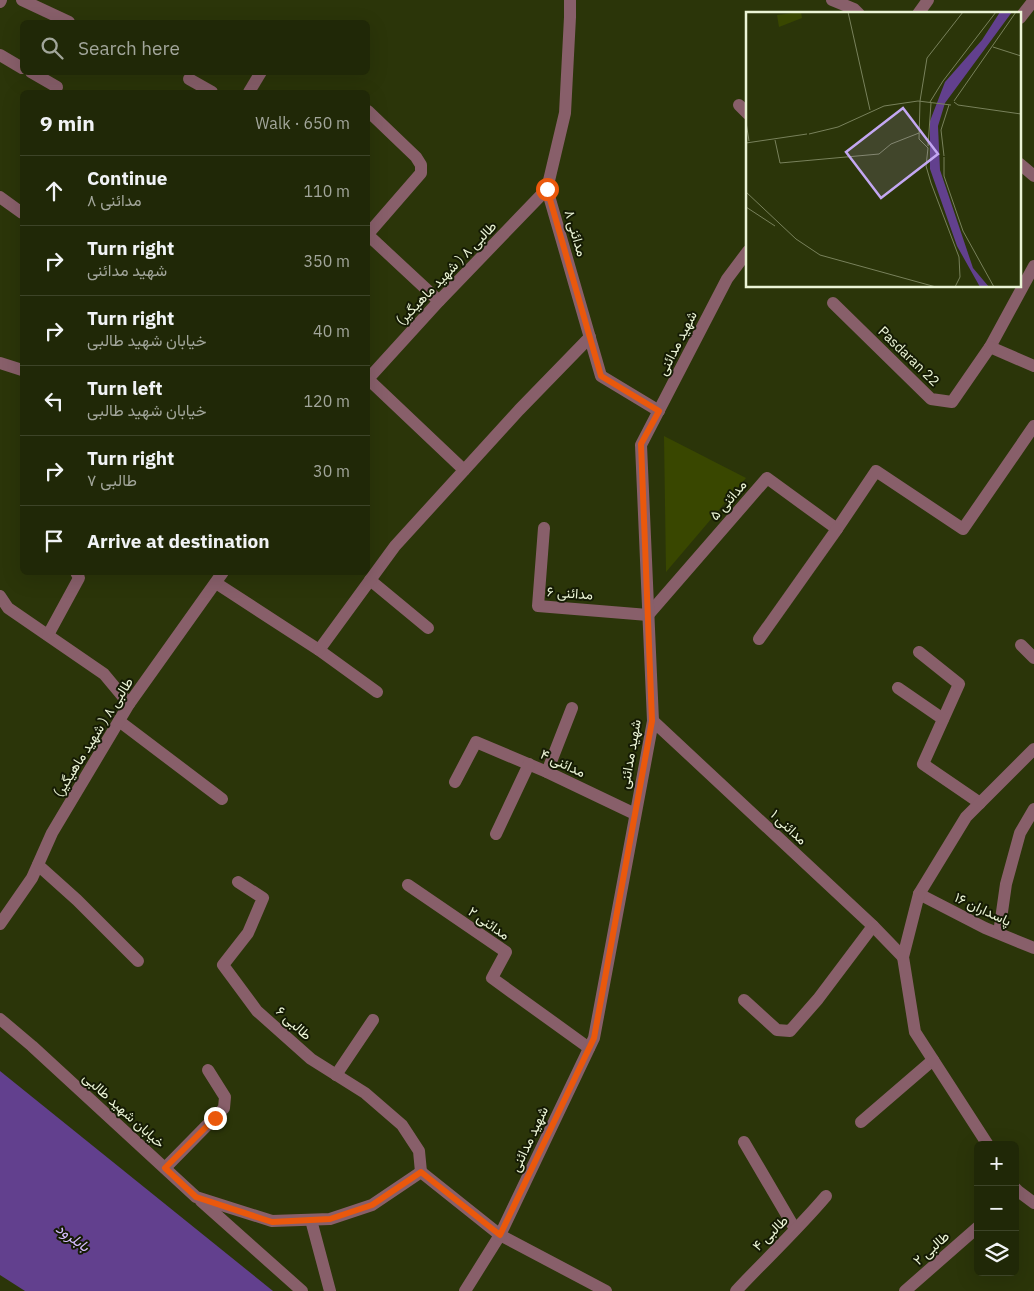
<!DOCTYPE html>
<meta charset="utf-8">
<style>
:root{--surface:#202807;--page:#283011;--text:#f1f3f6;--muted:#a2a69b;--line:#3d4428}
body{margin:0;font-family:"IBM Plex Sans",Vazirmatn,sans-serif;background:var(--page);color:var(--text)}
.controls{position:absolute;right:15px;bottom:15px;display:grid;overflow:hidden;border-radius:8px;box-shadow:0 5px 20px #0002}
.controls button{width:45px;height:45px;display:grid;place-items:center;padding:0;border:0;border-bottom:1px solid var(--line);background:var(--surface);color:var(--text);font:25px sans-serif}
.stop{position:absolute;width:15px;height:15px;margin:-11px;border:4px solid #ea580c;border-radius:50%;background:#fff}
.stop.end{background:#ea580c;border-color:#fff;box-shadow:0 1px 5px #0008}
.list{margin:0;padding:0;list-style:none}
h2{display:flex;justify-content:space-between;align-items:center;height:65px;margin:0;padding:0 20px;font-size:21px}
h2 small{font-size:16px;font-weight:400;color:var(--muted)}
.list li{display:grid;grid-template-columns:32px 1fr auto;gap:15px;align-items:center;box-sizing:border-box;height:70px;padding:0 20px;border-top:1px solid var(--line)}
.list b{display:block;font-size:19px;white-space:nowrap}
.list p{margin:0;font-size:16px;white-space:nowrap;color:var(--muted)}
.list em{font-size:16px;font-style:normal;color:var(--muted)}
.icon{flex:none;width:28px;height:28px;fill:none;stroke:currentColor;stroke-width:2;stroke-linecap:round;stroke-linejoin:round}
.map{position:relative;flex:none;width:1034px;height:1291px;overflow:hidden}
.search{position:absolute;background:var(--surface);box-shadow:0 5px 20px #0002;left:20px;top:20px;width:350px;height:55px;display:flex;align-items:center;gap:12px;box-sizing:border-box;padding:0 18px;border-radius:8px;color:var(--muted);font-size:19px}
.panel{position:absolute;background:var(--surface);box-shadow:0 5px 20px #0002;left:20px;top:90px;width:350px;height:485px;border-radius:8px}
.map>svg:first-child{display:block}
</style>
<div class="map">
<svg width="1034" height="1291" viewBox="0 0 1034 1291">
<rect width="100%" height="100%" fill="#2b3509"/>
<!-- green -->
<path fill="#394700" d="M 664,436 L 746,478 L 666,572 Z"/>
<!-- water -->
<path fill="#62408e" d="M 0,1071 L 273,1291 L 25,1291 L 0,1275 Z"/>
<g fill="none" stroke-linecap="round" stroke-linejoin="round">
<!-- minor -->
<g stroke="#885f6a" stroke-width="12">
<path d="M 22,0 L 69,22"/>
<path d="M 570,0 L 570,17 L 565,113 L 547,189 L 601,376 L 659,411"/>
<path d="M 832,0 L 854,9 L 859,14"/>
<path d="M 0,2 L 1,0"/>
<path d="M 1020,18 L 1034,0"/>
<path d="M 0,55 L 22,68"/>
<path d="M 31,72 L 57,87"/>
<path d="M 189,79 L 212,92"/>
<path d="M 249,92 L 261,72"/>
<path d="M 739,105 L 748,114"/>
<path d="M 1020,164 L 1034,176"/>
<path d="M 0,197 L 22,213"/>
<path d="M 368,234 L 421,173 L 421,165 L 416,157 L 368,111"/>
<path d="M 368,235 L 439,301"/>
<path d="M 833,303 L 931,399 L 952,402 L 990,347 L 1034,266"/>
<path d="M 990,347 L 1034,366"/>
<path d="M 0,363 L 22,370"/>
<path d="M 368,379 L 439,301 L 547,189"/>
<path d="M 368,379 L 464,470"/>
<path d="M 544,528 L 538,606 L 648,615 L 767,478 L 837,529 L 876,471 L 963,529 L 1034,426"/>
<path d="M 370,580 L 428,628"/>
<path d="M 216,583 L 319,650 L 377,692"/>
<path d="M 0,596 L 8,608 L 104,674 L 129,704"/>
<path d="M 48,635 L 79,578 L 76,572"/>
<path d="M 759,639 L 837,529"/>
<path d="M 1021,645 L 1034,658"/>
<path d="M 319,650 L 395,546 L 519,410 L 590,337"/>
<path d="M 919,652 L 959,684 L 923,764 L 980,803"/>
<path d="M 898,688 L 943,719"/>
<path d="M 119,721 L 222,799"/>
<path d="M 653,721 L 873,926 L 903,957"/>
<path d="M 547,772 L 572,708"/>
<path d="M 455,782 L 476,742 L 547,772 L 635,814"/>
<path d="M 496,834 L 529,764"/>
<path d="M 38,865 L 77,900 L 138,961"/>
<path d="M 238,882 L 263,898 L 248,933 L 223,965 L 257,1011 L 311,1059 L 365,1093 L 402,1125 L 419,1151 L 421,1172"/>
<path d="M 408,885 L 506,952 L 492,978 L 589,1048"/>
<path d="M 919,894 L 985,928 L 1034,948"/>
<path d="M 0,924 L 32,878 L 52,833 L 129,704 L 223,572"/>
<path d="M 999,933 L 1006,884 L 1020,833 L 1034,809"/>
<path d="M 744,1000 L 777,1030 L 790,1031 L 818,999 L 873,926"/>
<path d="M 336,1075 L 373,1020"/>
<path d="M 861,1122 L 933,1060"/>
<path d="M 744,1142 L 795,1229"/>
<path d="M 988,1145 L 915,1032 L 903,957 L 919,894 L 966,817 L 1034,749"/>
<path d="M 165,1168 L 224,1108 L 225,1097 L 208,1070"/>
<path d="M 1015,1188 L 1018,1191 L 1034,1203"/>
<path d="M 311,1220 L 330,1291"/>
<path d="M 465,1291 L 500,1235"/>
<path d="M 736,1291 C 766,1259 798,1229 826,1196"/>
<path d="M 905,1291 L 978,1227"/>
</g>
<!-- tertiary -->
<g stroke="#885f6a" stroke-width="12">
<path d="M 918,14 L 928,0"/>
<path d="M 0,1019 L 32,1046 L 196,1197 L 272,1221 L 330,1219 L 372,1205 L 421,1172 L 500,1235 L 606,1291"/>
<path d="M 201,1201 L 302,1291"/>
<path d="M 500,1235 L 594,1038 L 653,721 L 641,445 L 727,279 L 748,251"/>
</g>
</g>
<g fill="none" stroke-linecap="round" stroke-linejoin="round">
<!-- route -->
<path stroke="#ea580c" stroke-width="6" d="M 215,1118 L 165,1168 L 196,1197 L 272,1222 L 330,1219 L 372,1205 L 421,1172 L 500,1235 L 594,1038 L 652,721 L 641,444 L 659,411 L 601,376 L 547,189"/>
</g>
<g text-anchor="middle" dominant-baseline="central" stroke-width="4" stroke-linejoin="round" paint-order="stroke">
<!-- street labels -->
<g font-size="14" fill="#ebf4d6" stroke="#151b04">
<text transform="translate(576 233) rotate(74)">مدائنی ۸</text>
<text transform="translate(446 273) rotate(-46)">طالبی ۸ ( شهید ماهیگیر)</text>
<text transform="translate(677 343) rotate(-63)">شهید مدائنی</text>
<text transform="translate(909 356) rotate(44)">Pasdaran 22</text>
<text transform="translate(728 500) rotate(-49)">مدائنی ۵</text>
<text transform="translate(570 593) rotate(4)">مدائنی ۶</text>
<text transform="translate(93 737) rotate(-58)">طالبی ۸ ( شهید ماهیگیر)</text>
<text transform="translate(630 754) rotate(-80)">شهید مدائنی</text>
<text transform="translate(563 763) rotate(25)">مدائنی ۴</text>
<text transform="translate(789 827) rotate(43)">مدائنی ۱</text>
<text transform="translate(983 909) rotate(25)">پاسداران ۱۶</text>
<text transform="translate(489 923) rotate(35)">مدائنی ۲</text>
<text transform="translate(294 1023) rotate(42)">طالبی ۶</text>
<text transform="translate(124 1110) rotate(42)">خیابان شهید طالبی</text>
<text transform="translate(529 1139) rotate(-65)">شهید مدائنی</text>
<text transform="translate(770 1233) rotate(-45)">طالبی ۴</text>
<text transform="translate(931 1248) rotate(-42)">طالبی ۲</text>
</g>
<!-- water labels -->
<g font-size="15" font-style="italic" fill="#d3bbfc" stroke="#151b04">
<text transform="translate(73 1237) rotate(36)">بابلرود</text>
</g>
</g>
<!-- overview -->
<g transform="translate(746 12)">
<rect width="275" height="275" fill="#2b3509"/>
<path d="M 55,0 L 56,6 L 33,15 L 31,3 Z" fill="#394700"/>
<path d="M 254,0 L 266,0 L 199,91 L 192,114 L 194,158 L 227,256 L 243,275 L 234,275 L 211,234 L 184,157 L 184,109 L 199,70 L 236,28 Z" fill="#62408e"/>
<path fill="none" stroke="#78815b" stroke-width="1" d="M 102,0 L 124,98M 247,35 L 275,44M 174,89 L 173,127 L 182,136 L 180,154 L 185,171 L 213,245 L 214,265 L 209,275M 174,89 L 181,46 L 217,0M 208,89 L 270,0M 184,90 L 197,69 L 250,0M 208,90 L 212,93 L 275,102M 0,110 L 3,129M 63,122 L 92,115 L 138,94 L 172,89 L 205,93M 29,128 L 34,151 L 133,142 L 145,132 L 173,121M 0,131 L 61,122M 182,134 L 185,91M 198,144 L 195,118 L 203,93M 198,145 L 198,164 L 217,219 L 248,275M 0,180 L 50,227 L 74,243 L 190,275M 0,195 L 29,214"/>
<path fill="#c3a7f2" fill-opacity="0.15" stroke="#c3a7f2" stroke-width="2.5" d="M 157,96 L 192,142 L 135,186 L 100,140 Z"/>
<rect width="275" height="275" fill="none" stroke="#ebf4d6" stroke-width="2.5"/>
</g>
</svg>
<div class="controls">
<button>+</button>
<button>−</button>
<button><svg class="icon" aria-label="layers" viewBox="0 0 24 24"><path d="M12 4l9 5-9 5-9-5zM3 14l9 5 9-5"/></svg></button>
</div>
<div class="stop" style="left:547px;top:189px"></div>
<div class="stop end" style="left:215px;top:1118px"></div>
<div class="search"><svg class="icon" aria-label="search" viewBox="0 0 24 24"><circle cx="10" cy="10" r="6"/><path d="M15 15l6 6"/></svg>Search here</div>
<section class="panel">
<h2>9 min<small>Walk · 650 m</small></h2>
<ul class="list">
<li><svg class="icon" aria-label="ahead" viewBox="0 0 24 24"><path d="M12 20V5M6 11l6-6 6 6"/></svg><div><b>Continue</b><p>مدائنی ۸</p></div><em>110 m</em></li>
<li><svg class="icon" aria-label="right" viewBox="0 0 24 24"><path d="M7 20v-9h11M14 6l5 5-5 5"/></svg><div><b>Turn right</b><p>شهید مدائنی</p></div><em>350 m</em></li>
<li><svg class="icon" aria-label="right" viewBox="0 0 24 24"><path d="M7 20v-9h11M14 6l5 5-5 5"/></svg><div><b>Turn right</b><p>خیابان شهید طالبی</p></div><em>40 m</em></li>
<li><svg class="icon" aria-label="left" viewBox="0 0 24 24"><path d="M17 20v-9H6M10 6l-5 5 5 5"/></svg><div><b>Turn left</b><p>خیابان شهید طالبی</p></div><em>120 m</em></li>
<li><svg class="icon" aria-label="right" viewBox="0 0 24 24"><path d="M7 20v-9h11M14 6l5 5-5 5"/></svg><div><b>Turn right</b><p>طالبی ۷</p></div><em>30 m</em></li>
<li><svg class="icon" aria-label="arrive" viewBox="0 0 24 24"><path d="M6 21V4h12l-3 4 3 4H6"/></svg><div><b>Arrive at destination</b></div></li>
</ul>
</section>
</div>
